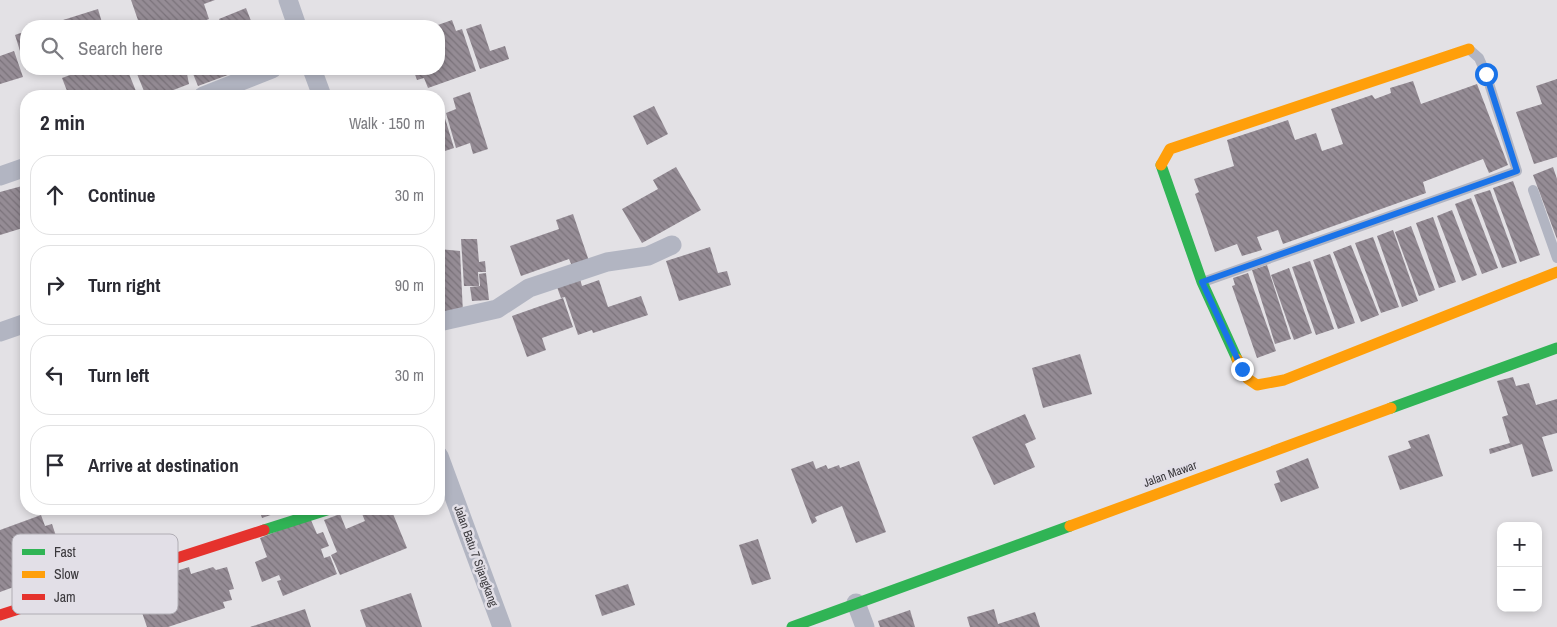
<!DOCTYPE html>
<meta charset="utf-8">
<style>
:root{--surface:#fff;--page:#f2f2f3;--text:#2b2b33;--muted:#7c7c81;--line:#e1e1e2}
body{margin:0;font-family:"Archivo Narrow",sans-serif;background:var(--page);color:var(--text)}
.controls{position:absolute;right:15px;bottom:15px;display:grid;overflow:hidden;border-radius:10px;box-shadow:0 2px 8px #0003}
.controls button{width:45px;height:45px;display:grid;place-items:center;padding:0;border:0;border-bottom:1px solid var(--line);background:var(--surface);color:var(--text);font:25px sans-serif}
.stop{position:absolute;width:15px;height:15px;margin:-11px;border:4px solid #1a73e8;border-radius:50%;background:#fff}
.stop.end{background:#1a73e8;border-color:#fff;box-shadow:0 1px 5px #0008}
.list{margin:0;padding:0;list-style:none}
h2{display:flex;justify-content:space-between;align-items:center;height:65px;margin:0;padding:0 20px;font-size:21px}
h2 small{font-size:16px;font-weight:400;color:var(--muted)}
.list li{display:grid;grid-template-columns:32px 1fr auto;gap:15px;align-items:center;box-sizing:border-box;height:80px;margin:0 10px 10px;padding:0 10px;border:1px solid var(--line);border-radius:20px}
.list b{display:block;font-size:19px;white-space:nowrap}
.list em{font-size:16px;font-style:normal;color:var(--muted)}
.icon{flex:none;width:28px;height:28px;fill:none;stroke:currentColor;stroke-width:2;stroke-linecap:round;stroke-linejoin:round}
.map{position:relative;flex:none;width:1557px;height:627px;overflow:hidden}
.search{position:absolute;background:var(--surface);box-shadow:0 2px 8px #0003;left:20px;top:20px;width:425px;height:55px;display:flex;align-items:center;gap:12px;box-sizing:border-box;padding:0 18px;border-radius:20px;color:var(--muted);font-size:19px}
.panel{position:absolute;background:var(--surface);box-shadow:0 2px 8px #0003;left:20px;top:90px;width:425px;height:425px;border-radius:20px}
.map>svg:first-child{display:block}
</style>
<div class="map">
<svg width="1557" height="627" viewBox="0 0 1557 627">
<defs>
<pattern id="building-back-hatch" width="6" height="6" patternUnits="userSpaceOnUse" patternTransform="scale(1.25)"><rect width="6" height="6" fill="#958c95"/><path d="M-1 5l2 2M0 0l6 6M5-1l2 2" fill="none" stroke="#7b737b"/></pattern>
</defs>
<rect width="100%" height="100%" fill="#e3e1e5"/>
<!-- building -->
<g fill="url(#building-back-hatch)">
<path d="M 131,0 L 215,0 L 204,4 L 209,19 L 190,26 L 140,26 Z"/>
<path d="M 246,8 L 253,26 L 222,26 L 219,19 Z"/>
<path d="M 98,9 L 103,26 L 44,26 Z"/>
<path d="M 452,20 L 456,31 L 462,29 L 476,71 L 428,88 L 424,78 L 417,80 L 413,69 L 439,69 L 439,26 L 435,26 Z"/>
<path d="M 481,24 L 490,51 L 505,46 L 509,59 L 480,69 L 466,29 Z"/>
<path d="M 26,31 L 26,70 L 15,35 Z"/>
<path d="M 14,51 L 23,77 L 0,84 L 0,56 Z"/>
<path d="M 86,69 L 127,69 L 138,96 L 69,96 L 62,78 Z"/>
<path d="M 135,69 L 186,69 L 189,84 L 158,96 L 146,96 Z"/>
<path d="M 191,69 L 244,69 L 198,86 Z"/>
<path d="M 1557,79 L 1557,157 L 1534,164 L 1516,112 L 1542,104 L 1536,86 Z"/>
<path d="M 1413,81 L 1421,104 L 1477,84 L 1508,165 L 1489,173 L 1483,159 L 1423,182 L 1426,193 L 1283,244 L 1278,230 L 1257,237 L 1262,250 L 1242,256 L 1237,244 L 1215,252 L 1195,194 L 1199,192 L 1194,179 L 1234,166 L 1227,140 L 1288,120 L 1295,140 L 1316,133 L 1322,151 L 1343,144 L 1331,109 L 1372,95 L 1375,99 L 1391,93 L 1390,88 Z"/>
<path d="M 470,92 L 488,149 L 473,154 L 470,143 L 456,148 L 446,113 L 456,109 L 453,98 Z"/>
<path d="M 654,106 L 668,134 L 647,145 L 633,116 Z"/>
<path d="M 444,115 L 454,148 L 439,153 L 439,116 Z"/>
<path d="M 676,167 L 701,210 L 642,243 L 622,209 L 658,189 L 653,180 Z"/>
<path d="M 1553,167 L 1557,179 L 1557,239 L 1533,175 Z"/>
<path d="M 1513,181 L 1540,255 L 1520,262 L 1493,188 Z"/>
<path d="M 22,186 L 26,202 L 26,227 L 0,235 L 0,192 Z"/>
<path d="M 1490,190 L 1517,263 L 1502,268 L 1474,195 Z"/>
<path d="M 1471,198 L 1498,268 L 1482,274 L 1455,204 Z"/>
<path d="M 1452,210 L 1477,275 L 1462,281 L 1437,216 Z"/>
<path d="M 573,214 L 589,261 L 572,266 L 569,259 L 521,276 L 510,246 L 559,229 L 556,220 Z"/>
<path d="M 1433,217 L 1456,282 L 1439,288 L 1416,223 Z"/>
<path d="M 1411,226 L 1435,290 L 1419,296 L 1395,232 Z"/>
<path d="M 1393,230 L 1418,301 L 1402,307 L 1377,236 Z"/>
<path d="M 1373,237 L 1399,307 L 1381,313 L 1355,243 Z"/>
<path d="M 461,239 L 477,239 L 479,262 L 485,261 L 486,272 L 478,272 L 479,286 L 464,286 Z"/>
<path d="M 1351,245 L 1379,315 L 1361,322 L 1333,252 Z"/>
<path d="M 710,247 L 718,273 L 727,271 L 731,285 L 679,301 L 666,261 Z"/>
<path d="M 439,249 L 460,251 L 463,313 L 439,314 Z"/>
<path d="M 1330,254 L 1355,323 L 1338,329 L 1313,260 Z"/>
<path d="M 1310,261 L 1334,329 L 1316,335 L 1292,267 Z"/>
<path d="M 1267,265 L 1291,339 L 1275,344 L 1252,270 Z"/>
<path d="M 1289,268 L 1312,333 L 1294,340 L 1271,275 Z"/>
<path d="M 486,273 L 489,300 L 472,301 L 470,287 L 480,286 L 479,274 Z"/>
<path d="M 1248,273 L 1276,351 L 1257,358 L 1232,286 L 1235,285 L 1233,278 Z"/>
<path d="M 580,279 L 582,286 L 599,280 L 608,307 L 641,296 L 648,315 L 593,333 L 592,330 L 578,335 L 565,297 L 561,298 L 557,287 Z"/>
<path d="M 563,298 L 573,327 L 542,338 L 546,350 L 527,357 L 512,316 Z"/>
<path d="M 1080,354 L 1092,394 L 1043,408 L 1032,368 Z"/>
<path d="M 1513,377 L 1516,386 L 1529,383 L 1536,405 L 1557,399 L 1557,433 L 1542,437 L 1553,471 L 1532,477 L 1522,444 L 1490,454 L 1489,449 L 1510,443 L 1502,417 L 1508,415 L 1497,381 Z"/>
<path d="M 1025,414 L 1036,439 L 1025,444 L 1035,467 L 994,485 L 972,437 Z"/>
<path d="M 1429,434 L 1443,476 L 1400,490 L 1388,456 L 1411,448 L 1408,441 Z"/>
<path d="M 1308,458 L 1319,488 L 1281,502 L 1274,484 L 1280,482 L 1276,471 Z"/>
<path d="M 813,461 L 816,469 L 826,465 L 828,469 L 839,465 L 840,468 L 859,461 L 886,532 L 856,543 L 842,506 L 815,517 L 817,521 L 812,524 L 791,469 Z"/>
<path d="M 259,509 L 288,509 L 262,518 Z"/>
<path d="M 360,509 L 376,509 L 378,514 L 391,509 L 407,548 L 340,575 L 331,555 L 337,552 L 324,520 L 340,514 L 346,529 L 365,521 Z"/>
<path d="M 41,515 L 45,526 L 52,524 L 56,536 L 62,534 L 68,551 L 64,555 L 66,561 L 50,566 L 53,575 L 37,580 L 40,587 L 25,592 L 22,584 L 0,592 L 0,530 Z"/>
<path d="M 310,518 L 317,534 L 323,532 L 329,546 L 321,549 L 324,558 L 330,556 L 337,574 L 283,596 L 277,581 L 281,580 L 279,575 L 262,582 L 255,562 L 267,557 L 260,538 Z"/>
<path d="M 758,539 L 771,579 L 752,585 L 739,545 Z"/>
<path d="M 189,567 L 191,574 L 213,567 L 216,570 L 227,567 L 234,589 L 229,590 L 232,600 L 223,602 L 225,608 L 168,627 L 147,627 L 137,598 L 159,591 L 158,586 L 176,580 L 173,572 Z"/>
<path d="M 628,584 L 635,605 L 602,616 L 595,595 Z"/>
<path d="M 411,593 L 422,627 L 366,627 L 360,610 Z"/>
<path d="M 305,609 L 311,627 L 250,627 Z"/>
<path d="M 994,609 L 998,624 L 1035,612 L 1040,627 L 970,627 L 967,617 Z"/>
<path d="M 910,610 L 915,627 L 880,627 L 878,621 Z"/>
</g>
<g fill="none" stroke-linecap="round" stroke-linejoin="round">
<!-- lane -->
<g stroke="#b2b5c2" stroke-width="10">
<path d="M 1533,190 L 1557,258"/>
<path d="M 1203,282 L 1517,171 L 1486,74 L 1479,58 L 1470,50"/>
</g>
<!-- street -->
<g stroke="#b2b5c2" stroke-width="19">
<path d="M 288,0 L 297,26"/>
<path d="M 312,69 L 322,96"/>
<path d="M 203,96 L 272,69"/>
<path d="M 0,176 L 26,167"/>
<path d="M 439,322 L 497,309 L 529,288 L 607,262 L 648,256 L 672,245"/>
<path d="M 0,332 L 26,323"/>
<path d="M 439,456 L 502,627"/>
<path d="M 856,603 L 865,627"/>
</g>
<!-- fast -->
<g stroke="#30b455" stroke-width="11">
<path d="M 1161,165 L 1202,282 L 1237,359"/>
<path d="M 1391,408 L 1557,348"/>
<path d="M 264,530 L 330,509"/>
<path d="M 792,627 L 1070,526"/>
</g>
<!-- slow -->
<g stroke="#ff9f0a" stroke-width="11">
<path d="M 1161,165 L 1170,149 L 1469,49"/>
<path d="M 1237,359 L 1248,379 L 1257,385 L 1284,380 L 1557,272"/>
<path d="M 1070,526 L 1391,408"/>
</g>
<!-- jam -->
<path stroke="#e5322d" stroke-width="11" d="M 0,615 L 264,530"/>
</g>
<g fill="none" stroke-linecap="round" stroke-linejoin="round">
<!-- route -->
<path stroke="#1a73e8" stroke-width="6" d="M 1242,369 L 1202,282 L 1517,171 L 1486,74"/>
</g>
<g text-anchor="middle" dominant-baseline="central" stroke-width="5" stroke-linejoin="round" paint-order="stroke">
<!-- street labels -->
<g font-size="12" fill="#3a383c" stroke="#e2dfe7">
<text transform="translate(1170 474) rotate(-20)">Jalan Mawar</text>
<text transform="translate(476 556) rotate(70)">Jalan Batu 7 Sijangkang</text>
</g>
</g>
<!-- legend -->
<rect x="12" y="534" width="166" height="80" rx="8" fill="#e2dfe7" stroke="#b0adb4" stroke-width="1"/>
<rect x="22" y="549" width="23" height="6" fill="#30b455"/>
<rect x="22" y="571" width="23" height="7" fill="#ff9f0a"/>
<rect x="22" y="594" width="23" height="6" fill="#e5322d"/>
<g font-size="14" fill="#3a383c">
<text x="54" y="557">Fast</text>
<text x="54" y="579">Slow</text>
<text x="54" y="602">Jam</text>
</g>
</svg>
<div class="controls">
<button>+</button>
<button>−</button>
</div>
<div class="stop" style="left:1486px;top:74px"></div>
<div class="stop end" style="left:1242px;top:369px"></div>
<div class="search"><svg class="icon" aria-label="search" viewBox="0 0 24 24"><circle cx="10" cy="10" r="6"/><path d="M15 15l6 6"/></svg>Search here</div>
<section class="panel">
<h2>2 min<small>Walk · 150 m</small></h2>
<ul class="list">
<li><svg class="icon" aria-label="ahead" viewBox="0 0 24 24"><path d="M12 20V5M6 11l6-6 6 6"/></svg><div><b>Continue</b></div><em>30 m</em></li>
<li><svg class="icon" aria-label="right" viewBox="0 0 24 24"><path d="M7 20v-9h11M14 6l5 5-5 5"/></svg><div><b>Turn right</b></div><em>90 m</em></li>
<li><svg class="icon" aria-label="left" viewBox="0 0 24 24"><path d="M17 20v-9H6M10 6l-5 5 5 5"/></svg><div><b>Turn left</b></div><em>30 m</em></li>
<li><svg class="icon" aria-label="arrive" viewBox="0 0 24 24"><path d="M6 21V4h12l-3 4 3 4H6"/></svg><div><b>Arrive at destination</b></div></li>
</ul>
</section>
</div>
